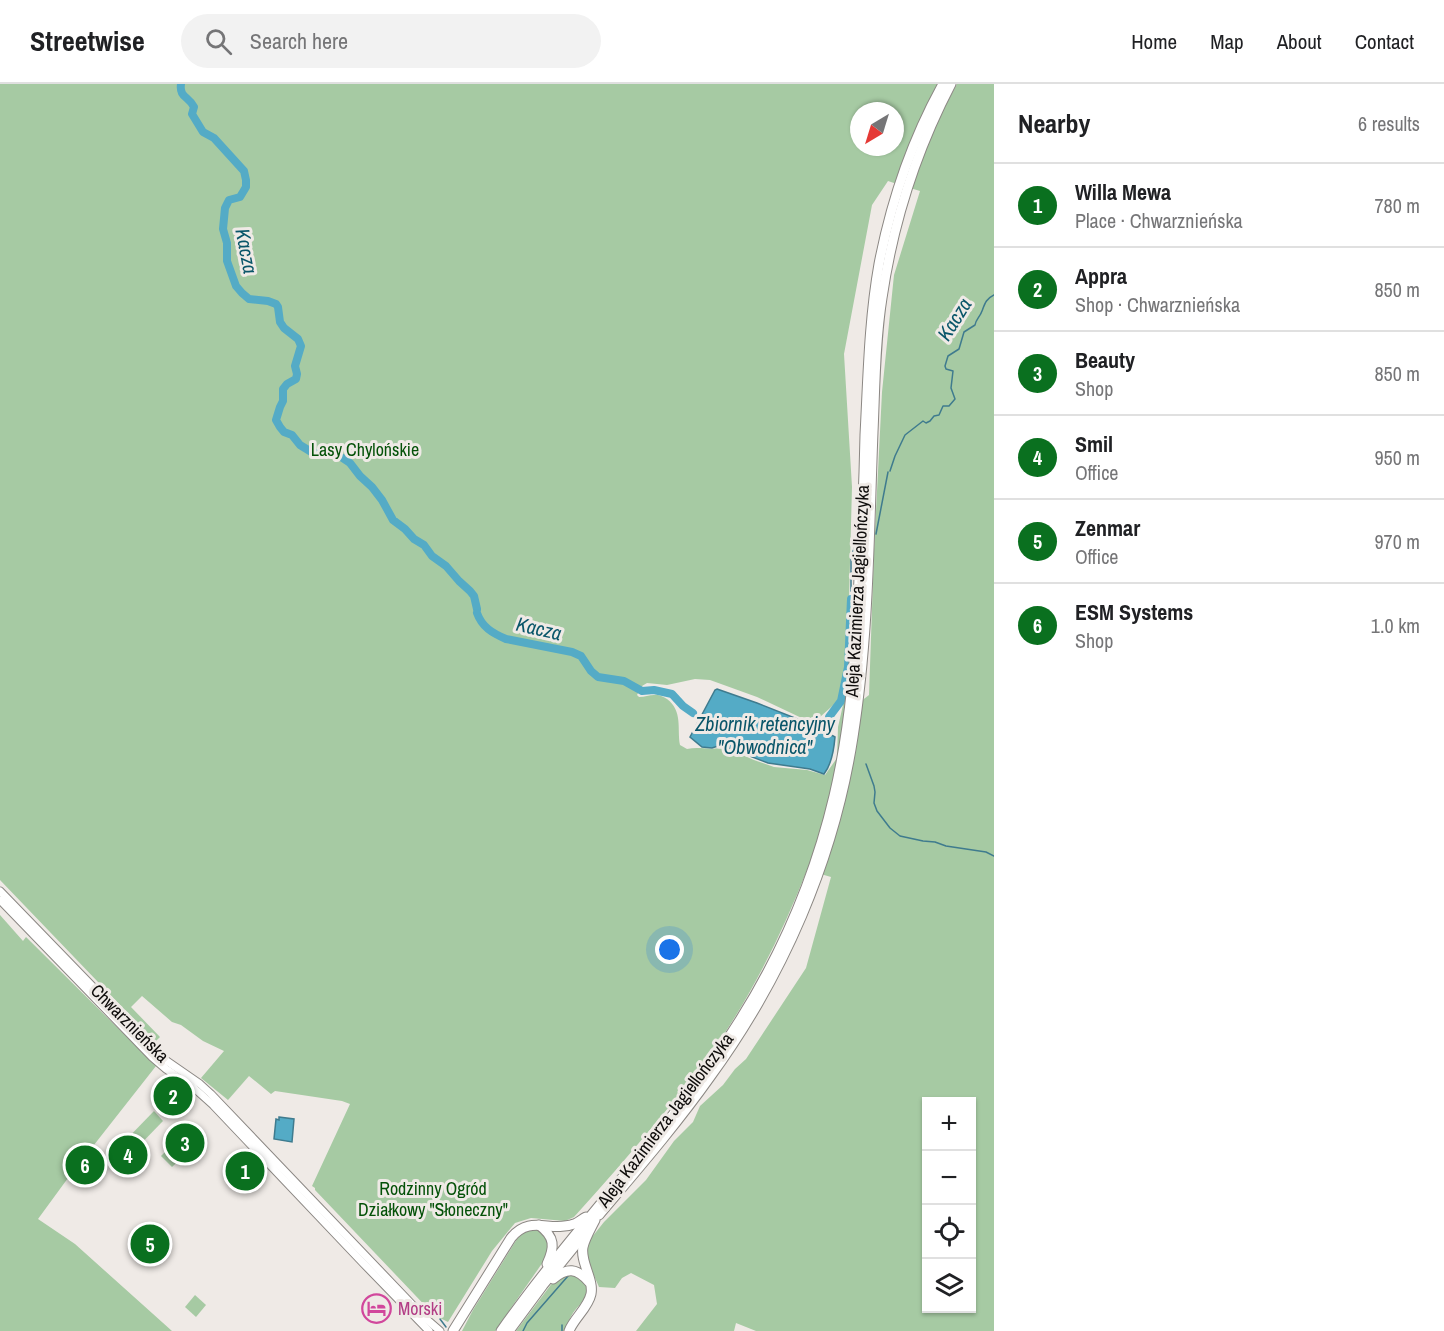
<!DOCTYPE html>
<meta charset="utf-8">
<style>
:root{--surface:#fff;--page:#f2f2f2;--text:#202124;--muted:#757577;--line:#e0e0e0;--accent:#0a701f}
body{margin:0;font-family:"Archivo Narrow",sans-serif;background:var(--page);color:var(--text)}
.controls{position:absolute;right:18px;bottom:18px;display:grid;overflow:hidden;border-radius:0px;box-shadow:0 2px 4px #0004}
.controls button{width:54px;height:54px;display:grid;place-items:center;padding:0;border:0;border-bottom:2px solid var(--line);background:var(--surface);color:var(--text);font:30px sans-serif}
.compass{position:absolute;left:850px;top:18px;width:54px;height:54px;border-radius:50%;background:var(--surface);box-shadow:0 2px 4px #0004;rotate:218deg}
.you{position:absolute;left:670px;top:866px;width:21px;height:21px;margin:-15px;border:4px solid #fff;border-radius:50%;background:#1a73e8;box-shadow:0 0 0 9px #1a73e833}
.badge{display:grid;place-items:center;width:39px;height:39px;border-radius:50%;background:var(--accent);color:#fff;font-size:20px;font-weight:700}
.pin{position:absolute;translate:-50% -50%;border:3px solid #fff;box-shadow:0 2px 6px #0006}
.list{margin:0;padding:0;list-style:none}
h2{display:flex;justify-content:space-between;align-items:center;height:78px;margin:0;padding:0 24px;font-size:26px}
h2 small{font-size:20px;font-weight:400;color:var(--muted)}
.list li{display:grid;grid-template-columns:39px 1fr auto;gap:18px;align-items:center;box-sizing:border-box;height:84px;padding:0 24px;border-top:2px solid var(--line)}
.list b{display:block;font-size:22px;white-space:nowrap}
.list p{margin:0;font-size:20px;white-space:nowrap;color:var(--muted)}
.list em{font-size:20px;font-style:normal;color:var(--muted)}
.icon{flex:none;width:33px;height:33px;fill:none;stroke:currentColor;stroke-width:2;stroke-linecap:round;stroke-linejoin:round}
.map{position:relative;flex:none;width:994px;height:1247px;overflow:hidden}
header{display:flex;align-items:center;gap:36px;box-sizing:border-box;height:84px;padding:0 30px;background:var(--surface);border-bottom:2px solid var(--line)}
header strong{font-size:28px}
nav{display:flex;gap:33px;margin-inline-start:auto;font-size:21px}
.search{width:420px;height:54px;background:var(--page);display:flex;align-items:center;gap:15px;box-sizing:border-box;padding:0 21px;border-radius:33px;color:var(--muted);font-size:22px}
main{display:flex}
aside{flex:1;background:var(--surface)}
.map>svg:first-child{display:block}
</style>
<header>
<strong>Streetwise</strong>
<div class="search"><svg class="icon" aria-label="search" viewBox="0 0 24 24"><circle cx="10" cy="10" r="6"/><path d="M15 15l6 6"/></svg>Search here</div>
<nav><a>Home</a><a>Map</a><a>About</a><a>Contact</a></nav>
</header>
<main>
<div class="map">
<svg width="994" height="1247" viewBox="0 0 994 1247">
<rect width="100%" height="100%" fill="#efeae6"/>
<!-- green -->
<g fill="#a6caa3" fill-rule="evenodd">
<path d="M 0,0 L 937,0 L 911,59 L 897,100 L 888,97 L 872,121 L 844,270 L 852,403 L 846,629 L 869,611 L 874,467 L 882,308 L 894,191 L 920,107 L 910,104 L 937,38 L 957,0 L 994,0 L 994,1247 L 756,1247 L 736,1239 L 734,1247 L 636,1247 L 657,1220 L 654,1201 L 631,1189 L 622,1194 L 615,1204 L 599,1203 L 588,1178 L 586,1164 L 588,1158 L 604,1138 L 646,1096 L 674,1057 L 693,1038 L 700,1022 L 723,1001 L 735,985 L 746,975 L 806,884 L 831,793 L 807,786 C 782,850 751,912 712,968 C 698,990 680,1009 664,1029 C 635,1064 605,1099 574,1133 L 565,1137 L 531,1134 L 515,1139 L 492,1167 L 448,1238 L 434,1231 L 315,1106 L 315,1104 L 312,1102 L 350,1020 L 342,1017 L 275,1007 L 271,1010 L 249,992 L 228,1016 L 201,994 L 224,967 L 203,957 L 181,941 L 172,938 L 142,912 L 131,923 L 160,953 L 156,957 L 148,950 L 0,796 ZM 859,27 L 895,27 L 895,63 L 859,63 ZM 695,595 L 710,596 L 757,613 L 808,637 L 820,633 L 839,616 L 842,617 L 843,621 L 838,643 L 837,674 L 825,691 L 807,686 L 774,683 L 754,676 L 724,663 C 711,667 700,662 687,665 L 680,661 C 677,645 683,627 667,615 C 663,613 659,610 654,611 C 649,611 645,613 639,613 L 637,611 L 642,602 L 647,599 L 667,601 ZM 926,1018 L 972,1018 L 972,1224 L 926,1224 Z"/>
<path d="M 0,831 L 23,857 L 26,853 L 156,982 L 68,1094 L 38,1135 L 75,1160 L 172,1247 L 0,1247 Z"/>
<path d="M 154,1027 L 163,1037 L 131,1070 L 121,1061 Z"/>
<path d="M 174,1059 L 186,1070 L 172,1083 L 161,1072 Z"/>
<path d="M 532,1145 C 551,1147 551,1164 543,1178 L 495,1247 L 462,1247 L 473,1226 L 517,1155 L 525,1147 Z"/>
<path d="M 570,1188 L 586,1200 C 588,1215 581,1218 573,1229 C 569,1235 567,1241 565,1247 L 516,1247 L 553,1198 Z"/>
<path d="M 195,1211 L 206,1221 L 196,1233 L 185,1223 Z"/>
</g>
<!-- water -->
<g fill="#54abc6" stroke="#3f7b8e" stroke-width="1.5">
<path d="M 717,605 L 757,619 L 815,642 L 835,653 C 834,665 832,680 824,690 L 810,685 L 768,679 L 721,661 L 712,664 L 702,663 L 690,653 L 715,606 Z"/>
<path d="M 279,1033 L 294,1035 L 292,1058 L 274,1055 L 276,1035 L 279,1036 Z"/>
</g>
<g fill="none" stroke-linecap="round" stroke-linejoin="round">
<!-- stream -->
<g stroke="#3f7b8e" stroke-width="1.5">
<path d="M 890,387 L 895,372 L 905,351 L 923,337 L 926,339 L 930,337 L 934,332 L 939,331 L 943,322 L 949,322 L 955,315 L 951,304 L 953,287 L 946,285 L 945,282 L 948,272 L 959,265 L 964,248 L 975,241 C 976,235 980,233 982,227 C 985,219 986,215 994,211"/>
<path d="M 876,450 L 888,388"/>
<path d="M 851,507 L 851,472 L 856,460"/>
<path d="M 866,680 L 874,702 L 875,708 L 874,719 L 877,727 L 890,744 L 900,752 L 923,757 L 935,758 L 946,762 L 986,768 L 994,772"/>
<path d="M 440,1235 L 446,1243"/>
<path d="M 523,1247 L 527,1239 L 568,1192"/>
<path d="M 562,1247 L 562,1241"/>
</g>
<!-- river -->
<g stroke="#54abc6" stroke-width="8">
<path d="M 181,0 C 179,14 189,12 194,23 L 192,30 L 203,48 L 214,54 L 244,87 L 246,96 L 246,103 L 240,113 L 229,116 L 225,124 L 223,145 L 227,159 L 227,177 L 236,202 L 242,209 L 249,215 L 268,217 L 276,220 L 278,223 L 280,238 L 284,244 L 298,255 L 301,262 L 295,282 L 297,290 L 296,295 L 287,300 L 283,305 L 283,317 L 280,323 L 276,336 L 280,343 L 284,348 L 292,351 L 300,361 L 313,369 L 332,370 L 341,373 L 350,379 L 360,392 L 372,403 L 382,416 L 393,436 L 405,445 L 414,455 L 424,461 L 432,472 L 446,482 L 459,497 L 470,507 L 474,512 L 477,525"/>
<path d="M 477,529 C 482,543 492,549 506,555 L 572,568 L 581,572 L 591,587 L 598,593 L 624,597 L 642,607 L 654,606 L 672,610 L 683,622 L 693,629"/>
<path d="M 821,654 C 823,648 831,644 830,640 C 830,637 829,635 829,633 L 841,617 L 848,583 L 851,515"/>
</g>
<defs>
<g id="secondary">
<path d="M 0,807 L 161,973 L 200,1000 L 211,1010 L 425,1234 L 440,1247"/>
<path d="M 0,816 L 152,973 L 166,985 L 194,1004 L 213,1021 L 363,1179 L 429,1247"/>
</g>
<g id="motorway">
<path d="M 599,1131 C 637,1086 676,1041 710,993 C 783,893 834,776 853,653 C 869,552 869,450 873,348 C 875,304 875,258 882,214 C 893,139 916,67 951,0"/>
<path d="M 539,1141 C 555,1153 555,1163 547,1180"/>
<path d="M 553,1195 C 567,1183 577,1184 589,1198"/>
<path d="M 453,1247 L 511,1154 C 530,1130 550,1149 574,1140 C 578,1139 582,1135 586,1133"/>
<path d="M 501,1247 C 568,1152 650,1068 716,972 C 771,894 812,805 834,712 C 851,640 856,567 859,494 C 862,446 864,399 865,351 C 868,294 869,236 879,180 C 891,118 912,56 943,0"/>
<path d="M 509,1247 L 543,1201 L 587,1147"/>
<path d="M 569,1247 C 574,1234 588,1224 591,1210 C 594,1195 580,1178 583,1163 C 585,1154 591,1144 595,1136"/>
</g>
</defs>
<!-- secondary casing -->
<use href="#secondary" stroke="#8b8783" stroke-width="9"/>
<!-- motorway casing -->
<use href="#motorway" stroke="#8b8783" stroke-width="11"/>
<!-- secondary -->
<use href="#secondary" stroke="#fff" stroke-width="7"/>
<!-- motorway -->
<use href="#motorway" stroke="#fff" stroke-width="9"/>
</g>
<!-- icons -->
<defs>
<symbol id="hotel-ring" viewBox="-11 -11 22 22"><circle r="9.5" fill="#efeae6" stroke="#d1479c" stroke-width="1.5"/><path d="M-6-4.5h1.5V1H6V5H4.5V3h-9V5H-6ZM-4 0a1.8 1.8 0 1 1 3.6 0ZM.5 0V-2.5h3Q6-2.5 6 0Z" fill="#d1479c"/></symbol>
</defs>
<g fill-rule="evenodd">
<use href="#hotel-ring" x="360" y="1208" width="33" height="33"/>
</g>
<g text-anchor="middle" dominant-baseline="central" stroke-width="6" stroke-linejoin="round" paint-order="stroke">
<!-- park labels -->
<g font-size="18" fill="#045108" stroke="#efeae6">
<text x="365" y="365">Lasy Chylońskie</text>
<text x="433" y="1104">Rodzinny Ogród<tspan x="433" dy="21">Działkowy "Słoneczny"</tspan></text>
</g>
<!-- street labels -->
<g font-size="18" fill="#0e0c0b" stroke="#efeae6">
<text transform="translate(857 507) rotate(-87)">Aleja Kazimierza Jagiellończyka</text>
<text transform="translate(130 939) rotate(45)">Chwarznieńska</text>
<text transform="translate(665 1036) rotate(-53)">Aleja Kazimierza Jagiellończyka</text>
</g>
<!-- hotel labels -->
<g font-size="18" fill="#b23c85" stroke="#efeae6" text-anchor="start">
<text x="398" y="1224">Morski</text>
</g>
<!-- water labels -->
<g font-size="20" font-style="italic" fill="#095569" stroke="#efeae6">
<text transform="translate(247 167) rotate(79)">Kacza</text>
<text transform="translate(954 235) rotate(-58)">Kacza</text>
<text transform="translate(539 544) rotate(13)">Kacza</text>
<text x="765" y="639">Zbiornik retencyjny<tspan x="765" dy="23">"Obwodnica"</tspan></text>
</g>
</g>
</svg>
<div class="controls">
<button>+</button>
<button>−</button>
<button><svg class="icon" aria-label="locate" viewBox="0 0 24 24"><circle cx="12" cy="12" r="6"/><path d="M12 2v4M12 18v4M2 12h4M18 12h4"/></svg></button>
<button><svg class="icon" aria-label="layers" viewBox="0 0 24 24"><path d="M12 4l9 5-9 5-9-5zM3 14l9 5 9-5"/></svg></button>
</div>
<svg class="compass" viewBox="-18 -18 36 36"><path d="M0-13l5 13h-10z" fill="#e53935"/><path d="M0 13l5-13h-10z" fill="#757577"/></svg>
<div class="you"></div>
<div class="pin badge" style="left:245px;top:1087px">1</div>
<div class="pin badge" style="left:173px;top:1012px">2</div>
<div class="pin badge" style="left:185px;top:1059px">3</div>
<div class="pin badge" style="left:128px;top:1071px">4</div>
<div class="pin badge" style="left:150px;top:1160px">5</div>
<div class="pin badge" style="left:85px;top:1081px">6</div>
</div>
<aside>
<h2>Nearby<small>6 results</small></h2>
<ul class="list">
<li><span class="badge">1</span><div><b>Willa Mewa</b><p>Place · Chwarznieńska</p></div><em>780 m</em></li>
<li><span class="badge">2</span><div><b>Appra</b><p>Shop · Chwarznieńska</p></div><em>850 m</em></li>
<li><span class="badge">3</span><div><b>Beauty</b><p>Shop</p></div><em>850 m</em></li>
<li><span class="badge">4</span><div><b>Smil</b><p>Office</p></div><em>950 m</em></li>
<li><span class="badge">5</span><div><b>Zenmar</b><p>Office</p></div><em>970 m</em></li>
<li><span class="badge">6</span><div><b>ESM Systems</b><p>Shop</p></div><em>1.0 km</em></li>
</ul>
</aside>
</main>
